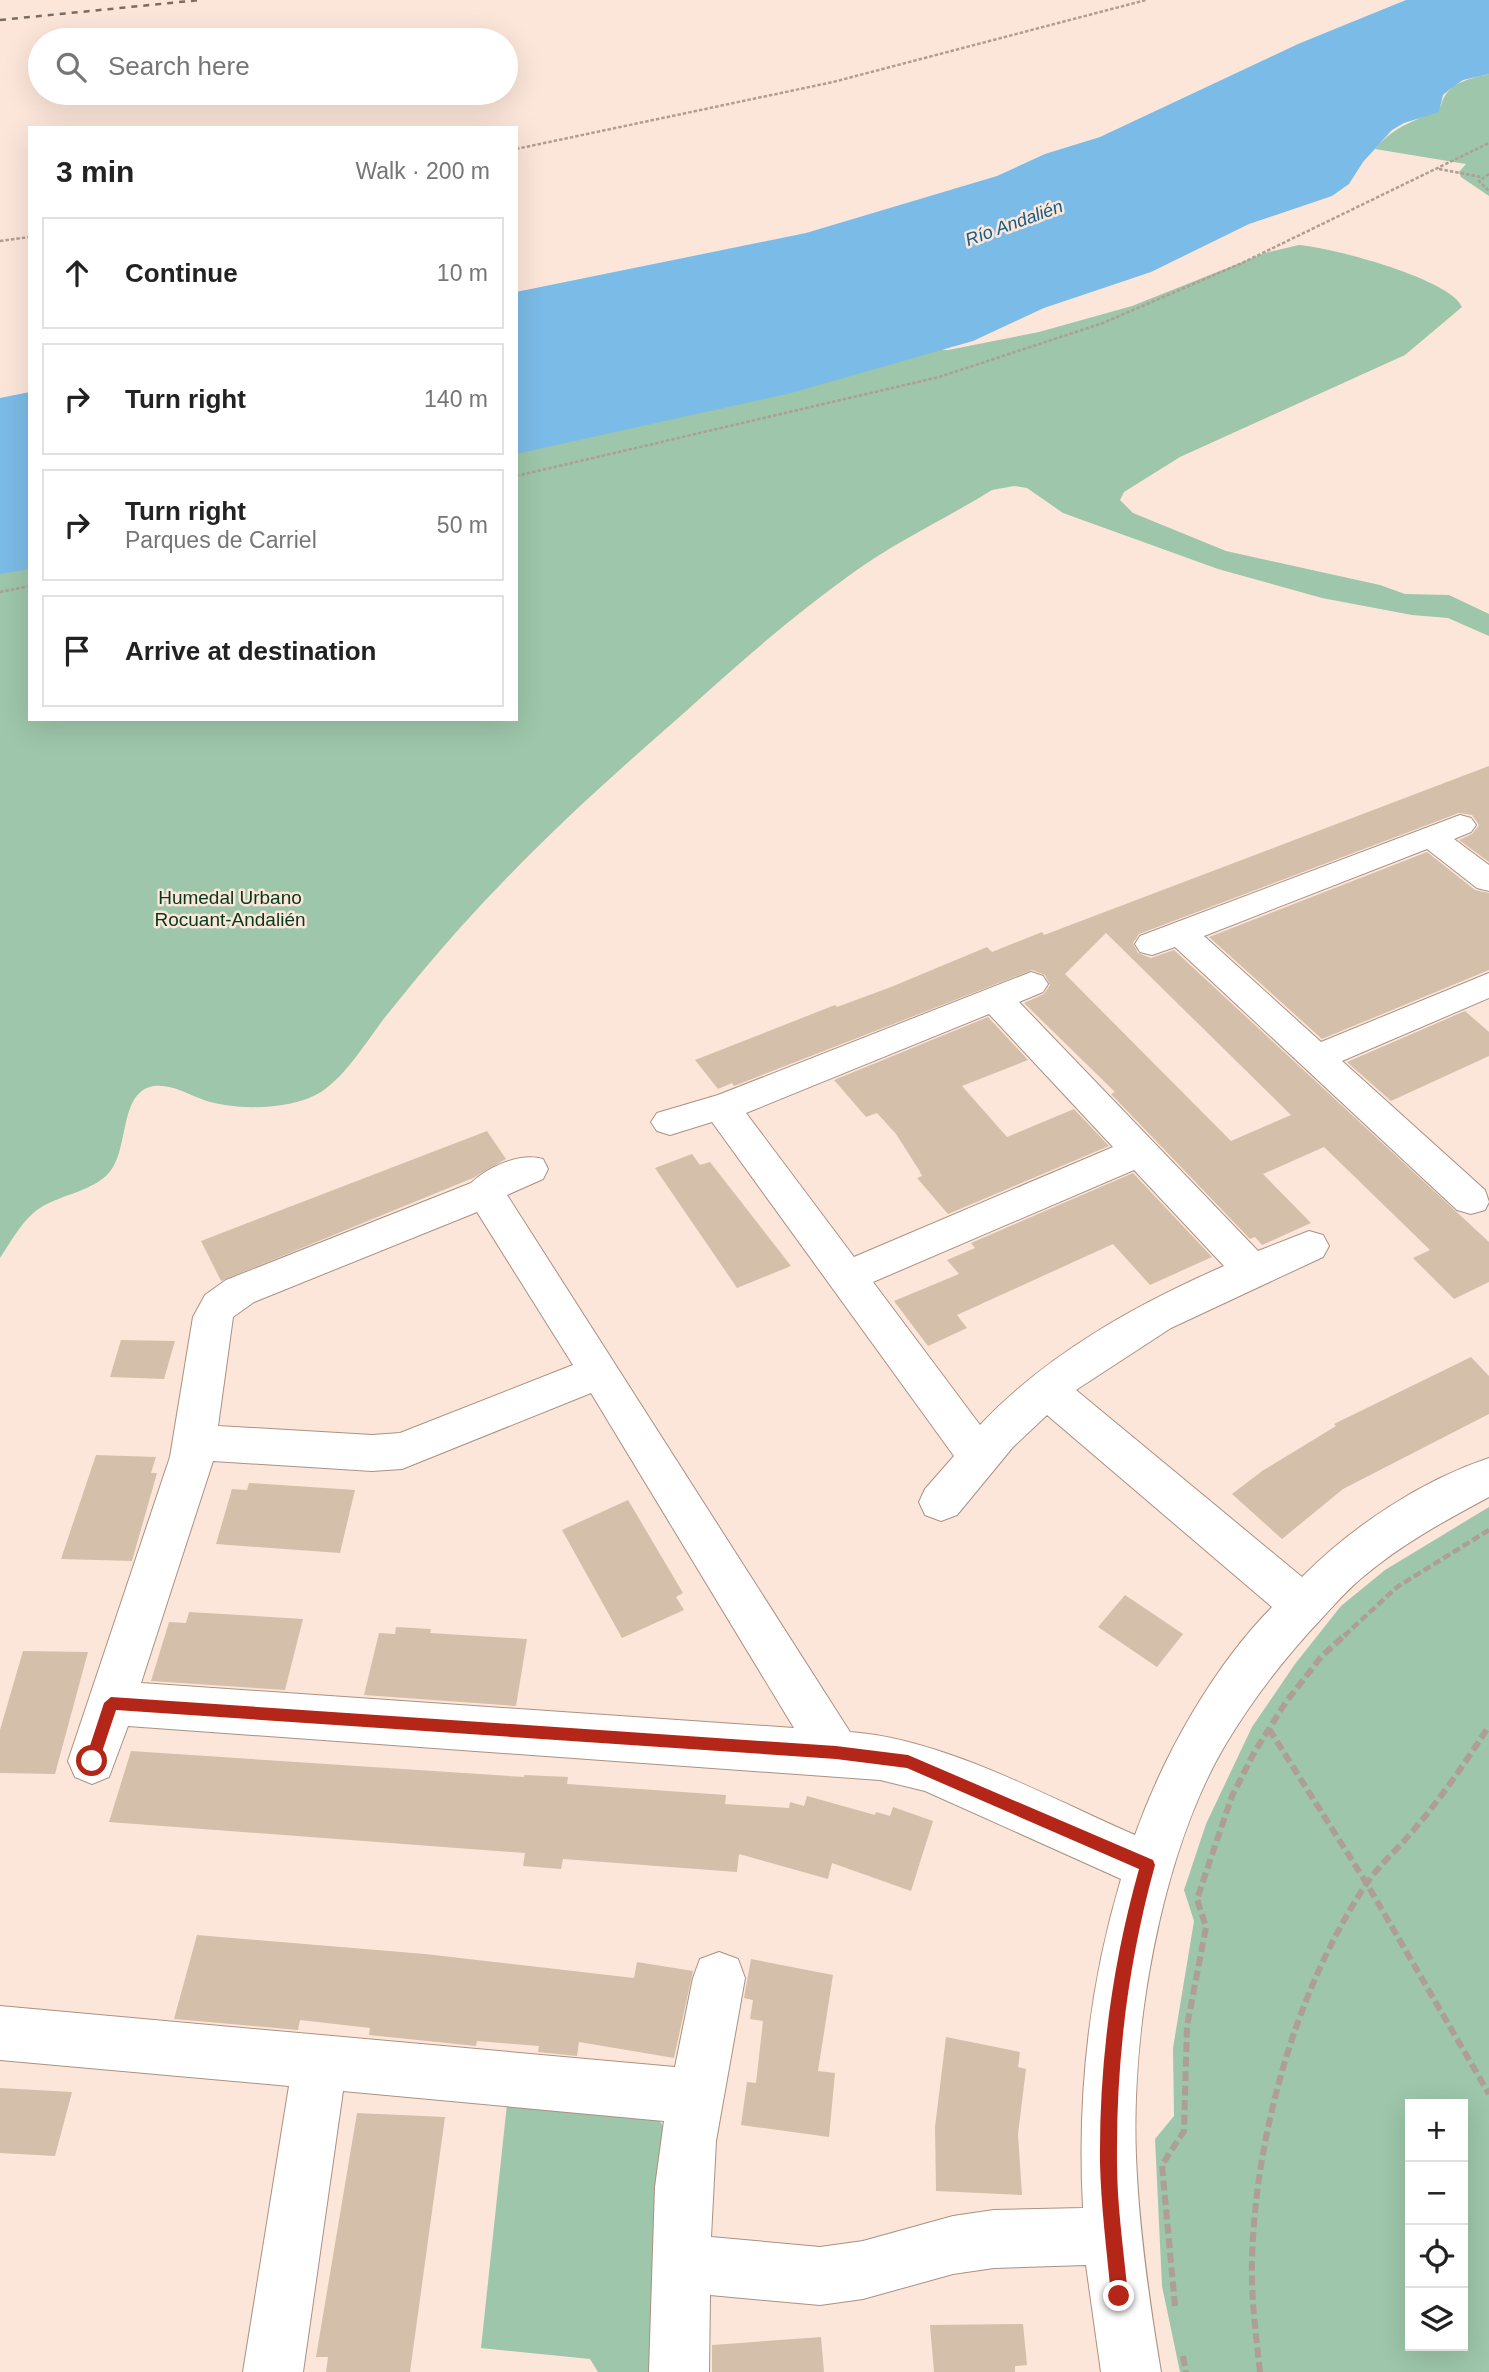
<!DOCTYPE html>
<meta charset="utf-8">
<style>
:root{--surface:#fff;--page:#f6f6f6;--text:#222;--muted:#767676;--line:#e0e0e0}
body{margin:0;font-family:Helvetica,sans-serif;background:var(--page);color:var(--text)}
.controls{position:absolute;right:21px;bottom:21px;display:grid;overflow:hidden;border-radius:0px;box-shadow:0 7px 28px #0002}
.controls button{width:63px;height:63px;display:grid;place-items:center;padding:0;border:0;border-bottom:2px solid var(--line);background:var(--surface);color:var(--text);font:35px sans-serif}
.stop{position:absolute;width:21px;height:21px;margin:-16px;border:5px solid #b42718;border-radius:50%;background:#fff}
.stop.end{background:#b42718;border-color:#fff;box-shadow:0 2px 7px #0008}
.list{margin:0;padding:0;list-style:none}
h2{display:flex;justify-content:space-between;align-items:center;height:91px;margin:0;padding:0 28px;font-size:30px}
h2 small{font-size:23px;font-weight:400;color:var(--muted)}
.list li{display:grid;grid-template-columns:46px 1fr auto;gap:21px;align-items:center;box-sizing:border-box;height:112px;margin:0 14px 14px;padding:0 14px;border:2px solid var(--line);border-radius:0px}
.list b{display:block;font-size:26px;white-space:nowrap}
.list p{margin:0;font-size:23px;white-space:nowrap;color:var(--muted)}
.list em{font-size:23px;font-style:normal;color:var(--muted)}
.icon{flex:none;width:38px;height:38px;fill:none;stroke:currentColor;stroke-width:2;stroke-linecap:round;stroke-linejoin:round}
.map{position:relative;flex:none;width:1489px;height:2372px;overflow:hidden}
.search{position:absolute;background:var(--surface);box-shadow:0 7px 28px #0002;left:28px;top:28px;width:490px;height:77px;display:flex;align-items:center;gap:18px;box-sizing:border-box;padding:0 24px;border-radius:38px;color:var(--muted);font-size:26px}
.panel{position:absolute;background:var(--surface);box-shadow:0 7px 28px #0002;left:28px;top:126px;width:490px;height:595px;border-radius:0px}
.map>svg:first-child{display:block}
</style>
<div class="map">
<svg width="1489" height="2372" viewBox="0 0 1489 2372">
<rect width="100%" height="100%" fill="#fce6d9"/>
<!-- green -->
<g fill="#9dc6aa" fill-rule="evenodd">
<path d="M 1489,74 L 1489,196 L 1461,177 L 1459,172 L 1466,164 L 1375,149 C 1398,122 1415,124 1441,106 C 1446,83 1468,79 1489,74 Z"/>
<path d="M 1299,245 C 1330,247 1451,279 1462,307 L 1405,355 L 1180,457 L 1124,492 L 1120,500 L 1133,513 L 1226,551 L 1380,585 L 1405,594 L 1449,595 L 1489,614 L 1489,636 L 1448,618 L 1412,615 L 1322,598 L 1218,569 L 1063,513 L 1027,488 L 1014,486 L 992,490 C 947,518 897,541 854,572 C 795,614 739,663 685,712 C 621,768 558,824 500,885 C 460,926 422,971 386,1016 C 367,1040 348,1074 321,1092 C 293,1110 235,1111 204,1100 C 187,1094 172,1084 154,1086 C 117,1092 131,1152 107,1175 C 91,1190 67,1194 47,1204 C 25,1214 13,1239 0,1258 L 0,534 L 30,527 L 30,719 L 516,719 L 516,418 L 860,347 L 948,350 L 1039,332 L 1132,306 L 1265,253 Z"/>
<path d="M 1489,1507 L 1489,2372 L 1180,2372 L 1162,2286 L 1155,2139 L 1174,2116 L 1173,2048 L 1194,1921 L 1184,1890 L 1206,1824 L 1252,1727 L 1295,1664 L 1341,1606 L 1385,1570 ZM 1410,2104 L 1463,2104 L 1463,2346 L 1410,2346 Z"/>
<path d="M 507,2104 L 657,2116 L 664,2128 L 652,2372 L 598,2372 L 590,2359 L 481,2348 Z"/>
</g>
<!-- water -->
<g fill="#7bbbe7">
<path d="M 1406,0 L 1489,0 L 1489,74 L 1463,80 L 1449,90 L 1443,95 L 1439,112 L 1404,123 L 1392,130 L 1363,162 L 1349,184 L 1332,196 L 1249,224 L 1151,272 L 1044,308 L 973,341 L 791,393 L 516,454 L 516,292 L 806,233 L 997,176 L 1045,154 L 1100,137 L 1298,44 Z"/>
<path d="M 30,392 L 30,569 L 0,574 L 0,398 Z"/>
</g>
<!-- building -->
<g fill="#d4bfab" fill-rule="evenodd">
<path d="M 1489,766 L 1489,862 L 1459,840 L 1472,834 L 1479,825 L 1472,815 L 1459,813 L 1139,934 L 1133,943 L 1138,953 L 1151,958 L 1174,950 L 1489,1242 L 1489,1282 L 1454,1299 L 1413,1258 L 1430,1250 L 1324,1147 L 1263,1174 L 1311,1223 L 1262,1245 L 1255,1237 L 1250,1239 L 1111,1094 L 1115,1092 L 1024,1003 L 1044,994 L 1050,985 L 1045,975 L 1032,970 L 734,1086 L 732,1083 L 718,1089 L 695,1060 L 835,1005 L 837,1007 L 891,987 L 987,947 L 992,952 L 1042,932 L 1044,935 ZM 1106,933 L 1291,1115 L 1231,1141 L 1065,974 Z"/>
<path d="M 1427,852 L 1475,890 L 1489,893 L 1489,970 L 1322,1039 L 1209,937 Z"/>
<path d="M 1465,1011 L 1489,1032 L 1489,1056 L 1391,1101 L 1347,1062 Z"/>
<path d="M 988,1017 L 1028,1060 L 962,1086 L 1007,1137 L 1074,1109 L 1109,1146 L 948,1214 L 917,1178 L 922,1176 L 919,1170 L 896,1134 L 877,1113 L 866,1117 L 834,1080 Z"/>
<path d="M 487,1131 L 506,1159 L 473,1178 L 221,1281 L 201,1241 Z"/>
<path d="M 692,1154 L 700,1165 L 710,1162 L 791,1266 L 737,1288 L 655,1168 Z"/>
<path d="M 1133,1173 L 1212,1257 L 1150,1285 L 1113,1244 L 957,1315 L 967,1328 L 928,1346 L 894,1301 L 959,1274 L 947,1260 L 975,1248 L 971,1243 Z"/>
<path d="M 121,1340 L 175,1341 L 164,1379 L 110,1377 Z"/>
<path d="M 1471,1357 L 1489,1376 L 1489,1414 L 1343,1489 L 1282,1539 L 1232,1494 L 1262,1471 L 1336,1426 L 1334,1424 Z"/>
<path d="M 96,1455 L 156,1457 L 151,1473 L 157,1473 L 132,1561 L 61,1559 Z"/>
<path d="M 249,1483 L 355,1490 L 340,1553 L 216,1544 L 232,1489 L 247,1490 Z"/>
<path d="M 628,1500 L 683,1593 L 676,1597 L 684,1610 L 622,1638 L 562,1530 Z"/>
<path d="M 1125,1595 L 1183,1634 L 1157,1667 L 1098,1627 Z"/>
<path d="M 189,1612 L 303,1619 L 285,1690 L 151,1681 L 169,1622 L 186,1623 Z"/>
<path d="M 396,1627 L 431,1629 L 430,1633 L 527,1639 L 516,1706 L 364,1695 L 379,1633 L 395,1634 Z"/>
<path d="M 23,1651 L 88,1652 L 55,1774 L 0,1773 L 0,1730 Z"/>
<path d="M 131,1751 L 524,1777 L 524,1775 L 568,1777 L 567,1784 L 726,1795 L 725,1804 L 789,1808 L 790,1802 L 804,1806 L 807,1796 L 875,1815 L 876,1812 L 890,1816 L 893,1807 L 933,1821 L 911,1891 L 832,1863 L 828,1879 L 739,1854 L 737,1872 L 563,1859 L 561,1869 L 523,1866 L 525,1853 L 109,1822 Z"/>
<path d="M 197,1935 L 425,1954 L 634,1978 L 637,1962 L 693,1971 L 674,2058 L 579,2042 L 577,2056 L 538,2052 L 539,2046 L 477,2041 L 476,2046 L 369,2035 L 370,2028 L 300,2020 L 298,2030 L 174,2019 Z"/>
<path d="M 751,1959 L 833,1975 L 818,2071 L 835,2073 L 829,2137 L 741,2125 L 747,2082 L 756,2083 L 763,2021 L 750,2019 L 753,2000 L 744,1998 Z"/>
<path d="M 946,2037 L 1020,2052 L 1018,2067 L 1026,2069 L 1018,2134 L 1022,2195 L 936,2191 L 935,2127 Z"/>
<path d="M 0,2088 L 72,2092 L 55,2156 L 0,2153 Z"/>
<path d="M 357,2113 L 445,2117 L 410,2372 L 326,2372 L 328,2357 L 316,2357 Z"/>
<path d="M 1023,2324 L 1027,2365 L 1015,2366 L 1015,2372 L 934,2372 L 930,2325 Z"/>
<path d="M 821,2337 L 824,2372 L 712,2372 L 712,2345 Z"/>
</g>
<g fill="none" stroke-linecap="round" stroke-linejoin="round">
<defs>
<g id="minor">
<path d="M 1460,815 L 1471,818 L 1476,825 L 1471,832 L 1454,839 L 1489,865 L 1489,891 L 1477,888 L 1427,849 L 1204,936 L 1321,1042 L 1489,973 L 1489,998 L 1342,1061 L 1485,1190 L 1489,1202 L 1485,1210 L 1471,1214 L 1457,1210 L 1175,947 L 1152,955 L 1140,952 L 1135,944 L 1140,936 Z"/>
<path d="M 1031,972 L 1043,976 L 1048,984 L 1043,992 L 1019,1002 L 1258,1251 L 1309,1231 L 1323,1235 L 1329,1246 L 1323,1257 L 1171,1328 L 1076,1390 L 1302,1577 C 1353,1526 1420,1481 1489,1458 L 1489,1497 C 1446,1520 1402,1544 1364,1576 C 1349,1588 1336,1603 1323,1617 C 1285,1657 1252,1700 1224,1747 C 1160,1857 1131,2031 1136,2157 C 1139,2230 1149,2300 1161,2372 L 1101,2372 L 1086,2265 L 994,2268 L 953,2274 L 863,2299 L 820,2305 L 710,2295 L 709,2372 L 649,2372 L 655,2187 L 664,2121 L 343,2091 L 303,2372 L 243,2372 L 289,2086 L 0,2060 L 0,2006 L 675,2067 L 693,1978 L 700,1959 L 719,1952 L 738,1959 L 745,1978 L 716,2141 L 711,2237 L 820,2247 L 863,2241 L 953,2216 L 994,2210 L 1083,2208 C 1077,2096 1089,1986 1121,1879 L 925,1791 L 880,1780 L 128,1726 L 109,1777 L 92,1784 L 75,1777 L 68,1761 L 170,1457 L 193,1317 L 205,1295 L 226,1280 L 471,1183 C 488,1167 520,1152 543,1159 L 548,1169 L 543,1179 L 507,1195 L 850,1732 C 945,1739 1047,1797 1135,1835 C 1163,1756 1213,1667 1272,1607 L 1047,1415 L 1013,1447 L 957,1515 L 941,1521 L 925,1515 L 919,1502 L 925,1489 L 954,1456 L 712,1122 L 670,1135 L 657,1131 L 651,1122 L 657,1113 L 718,1095 ZM 989,1014 L 1113,1147 L 854,1257 L 746,1113 ZM 1134,1170 L 1224,1266 C 1135,1305 1047,1354 980,1425 L 873,1282 ZM 477,1212 L 573,1365 L 400,1433 L 372,1435 L 218,1426 L 233,1317 L 254,1302 ZM 591,1393 L 794,1728 L 141,1683 L 213,1461 L 372,1471 L 402,1469 Z"/>
</g>
</defs>
<!-- minor casing -->
<use href="#minor" stroke="#aa9182" stroke-width="2"/>
<!-- path-far2 -->
<g stroke="#af9e93" stroke-width="2.5" stroke-dasharray="3.5 2" stroke-linecap="butt">
<path d="M 516,149 L 833,82 L 1146,0"/>
<path d="M 1439,169 L 1481,177"/>
<path d="M 1489,174 L 1479,181 L 1489,191"/>
<path d="M 0,241 L 30,237"/>
<path d="M 516,476 L 939,377 L 1103,323 L 1242,263 L 1489,143"/>
<path d="M 0,592 L 30,586"/>
</g>
<!-- path-far1 -->
<path stroke="#af9e93" stroke-width="4.5" stroke-dasharray="8 3.5" stroke-linecap="butt" d="M 1344,1636 L 1397,1587 L 1489,1530"/>
<!-- path -->
<g stroke="#af9e93" stroke-width="6" stroke-dasharray="10 4.5" stroke-linecap="butt">
<path d="M 1269,1729 L 1367,1884 L 1489,2094"/>
<path d="M 1175,2306 L 1162,2165 L 1184,2131 L 1187,2026 L 1206,1927 L 1197,1899 L 1232,1796 L 1255,1751 L 1286,1702 L 1321,1657 L 1346,1634"/>
<path d="M 1183,2356 L 1186,2372"/>
<path d="M 1260,2372 C 1256,2335 1251,2298 1252,2261 C 1255,2137 1295,1993 1363,1889 C 1376,1868 1395,1852 1411,1833 C 1440,1800 1465,1763 1489,1726"/>
</g>
<!-- minor -->
<use href="#minor" fill="#fff" fill-rule="evenodd"/>
<!-- rail -->
<path stroke="#7a6c63" stroke-width="2.5" stroke-dasharray="6 6" stroke-linecap="butt" d="M 0,20 L 200,0"/>
</g>
<!-- route -->
<path fill="#b42718" d="M 111,1697 L 836,1746 L 908,1755 L 1153,1860 L 1155,1865 C 1128,1963 1116,2061 1117,2162 C 1117,2207 1124,2252 1128,2296 L 1126,2302 L 1119,2305 L 1113,2302 L 1111,2296 C 1107,2252 1101,2207 1100,2163 C 1099,2063 1112,1965 1139,1869 L 907,1768 L 836,1759 L 116,1710 L 99,1761 L 92,1768 L 85,1761 L 104,1703 Z"/>
<g text-anchor="middle" dominant-baseline="central" stroke-width="5" stroke-linejoin="round" paint-order="stroke">
<!-- far-water labels -->
<g font-size="18" font-style="italic" fill="#115d87" stroke="#fce6d9">
<text transform="translate(1014 223) rotate(-20)">Río Andalién</text>
</g>
<!-- park labels -->
<g font-size="19" fill="#02381c" stroke="#fce6d9">
<text x="230" y="897">Humedal Urbano<tspan x="230" dy="22">Rocuant-Andalién</tspan></text>
</g>
</g>
</svg>
<div class="controls">
<button>+</button>
<button>−</button>
<button><svg class="icon" aria-label="locate" viewBox="0 0 24 24"><circle cx="12" cy="12" r="6"/><path d="M12 2v4M12 18v4M2 12h4M18 12h4"/></svg></button>
<button><svg class="icon" aria-label="layers" viewBox="0 0 24 24"><path d="M12 4l9 5-9 5-9-5zM3 14l9 5 9-5"/></svg></button>
</div>
<div class="stop" style="left:92px;top:1761px"></div>
<div class="stop end" style="left:1119px;top:2296px"></div>
<div class="search"><svg class="icon" aria-label="search" viewBox="0 0 24 24"><circle cx="10" cy="10" r="6"/><path d="M15 15l6 6"/></svg>Search here</div>
<section class="panel">
<h2>3 min<small>Walk · 200 m</small></h2>
<ul class="list">
<li><svg class="icon" aria-label="ahead" viewBox="0 0 24 24"><path d="M12 20V5M6 11l6-6 6 6"/></svg><div><b>Continue</b></div><em>10 m</em></li>
<li><svg class="icon" aria-label="right" viewBox="0 0 24 24"><path d="M7 20v-9h11M14 6l5 5-5 5"/></svg><div><b>Turn right</b></div><em>140 m</em></li>
<li><svg class="icon" aria-label="right" viewBox="0 0 24 24"><path d="M7 20v-9h11M14 6l5 5-5 5"/></svg><div><b>Turn right</b><p>Parques de Carriel</p></div><em>50 m</em></li>
<li><svg class="icon" aria-label="arrive" viewBox="0 0 24 24"><path d="M6 21V4h12l-3 4 3 4H6"/></svg><div><b>Arrive at destination</b></div></li>
</ul>
</section>
</div>
